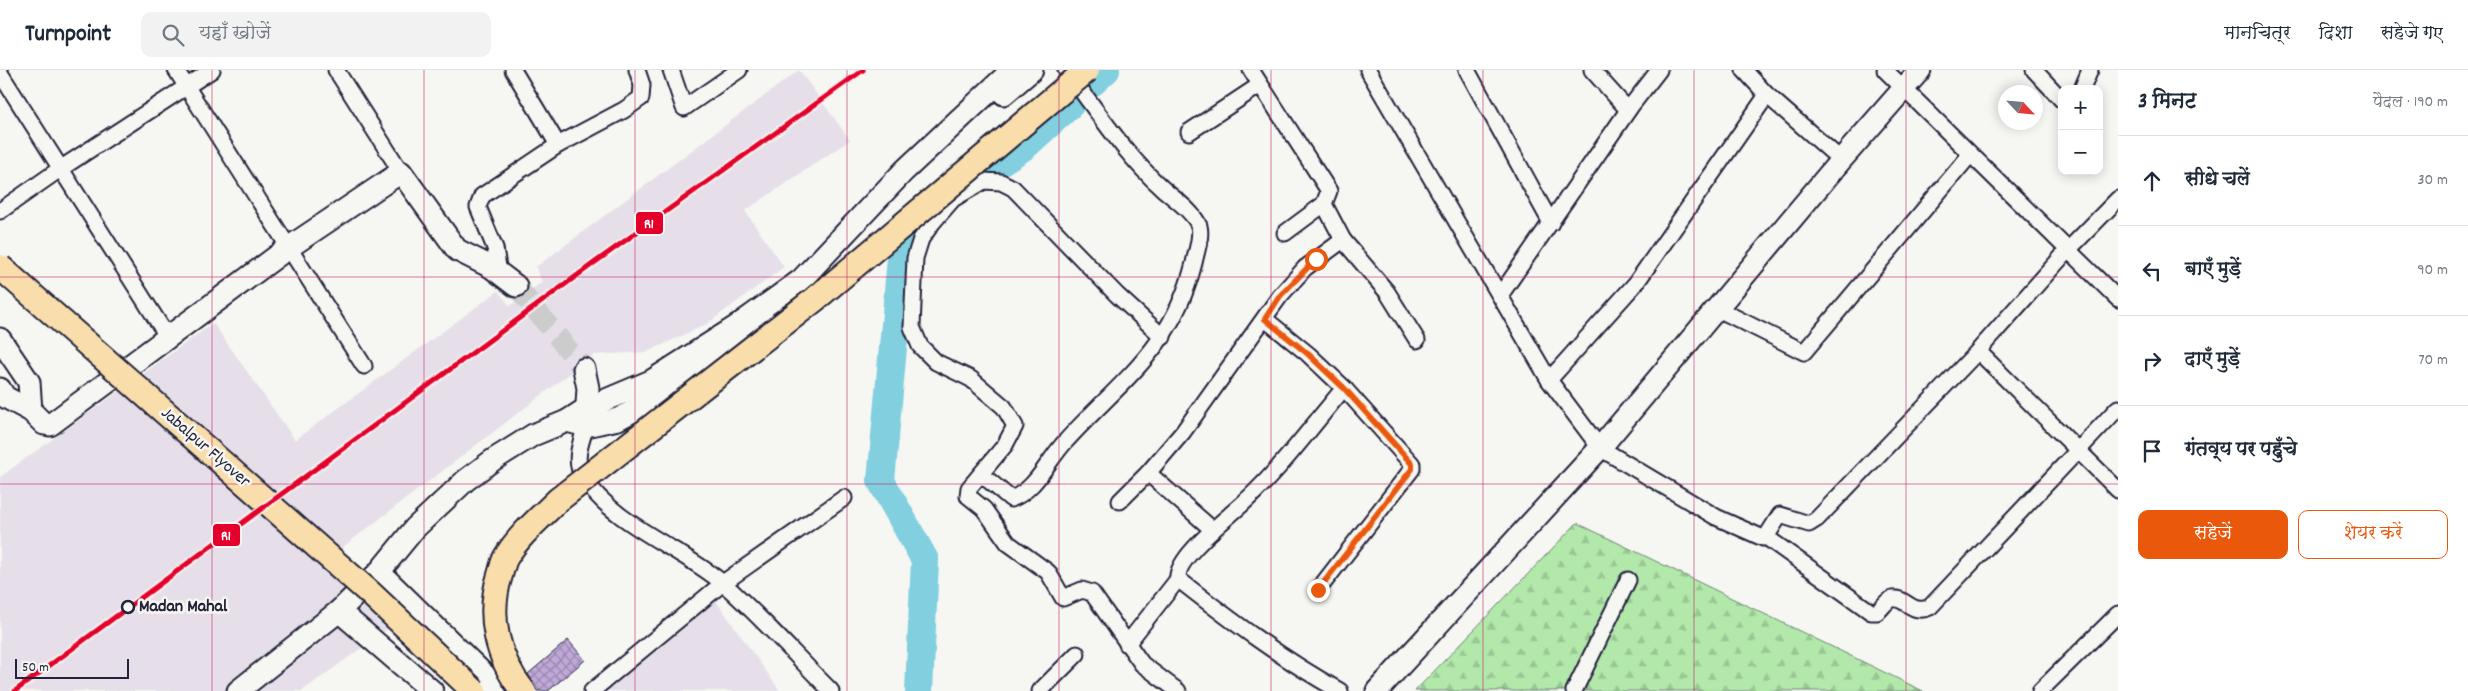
<!DOCTYPE html>
<html lang="hi">
<meta charset="utf-8">
<style>
:root{--surface:#fff;--page:#f2f2f3;--text:#1f2937;--muted:#747a83;--line:#e0e1e3;--accent:#ea580c}
body{margin:0;font-family:Dekko,"Playpen Sans Deva",sans-serif;background:var(--page);color:var(--text)}
.controls{position:absolute;right:15px;top:15px;display:grid;overflow:hidden;border-radius:10px;box-shadow:0 2px 12px #0003}
.controls button{width:45px;height:45px;display:grid;place-items:center;padding:0;border:0;border-bottom:1px solid var(--line);background:var(--surface);color:var(--text);font:25px sans-serif}
.compass{position:absolute;left:1998px;top:15px;width:45px;height:45px;border-radius:50%;background:var(--surface);box-shadow:0 2px 12px #0003;rotate:116deg}
.scale{position:absolute;left:15px;bottom:12px;width:114px;box-sizing:border-box;padding-left:5px;border:2px solid #22223b;border-top:0;font-size:14px;line-height:18px;white-space:nowrap;color:#22223b;-webkit-text-stroke:4px #f6f6f2;paint-order:stroke}
.stop{position:absolute;width:15px;height:15px;margin:-11px;border:4px solid #ea580c;border-radius:50%;background:#fff}
.stop.end{background:#ea580c;border-color:#fff;box-shadow:0 1px 5px #0008}
.list{margin:0;padding:0;list-style:none}
h2{display:flex;justify-content:space-between;align-items:center;height:65px;margin:0;padding:0 20px;font-size:21px}
h2 small{font-size:16px;font-weight:400;color:var(--muted)}
.list li{display:grid;grid-template-columns:32px 1fr auto;gap:15px;align-items:center;box-sizing:border-box;height:90px;padding:0 20px;border-top:1px solid var(--line)}
.list b{display:block;font-size:19px;white-space:nowrap}
.list em{font-size:16px;font-style:normal;color:var(--muted)}
.actions{display:flex;gap:10px;padding:15px 20px}
.actions a{flex:1;padding:11px 0;border:1px solid var(--accent);border-radius:10px;text-align:center;font-size:18px;color:var(--accent)}
.actions .main{background:var(--accent);color:#fff}
.icon{flex:none;width:28px;height:28px;fill:none;stroke:currentColor;stroke-width:2;stroke-linecap:round;stroke-linejoin:round}
.map{position:relative;flex:none;width:2118px;height:621px;overflow:hidden}
header{display:flex;align-items:center;gap:30px;box-sizing:border-box;height:70px;padding:0 25px;background:var(--surface);border-bottom:1px solid var(--line)}
header strong{font-size:24px}
nav{display:flex;gap:28px;margin-inline-start:auto;font-size:18px}
.search{width:350px;height:45px;background:var(--page);display:flex;align-items:center;gap:12px;box-sizing:border-box;padding:0 18px;border-radius:10px;color:var(--muted);font-size:19px}
main{display:flex}
aside{flex:1;background:var(--surface)}
.map>svg:first-child{display:block}
</style>
<header>
<strong>Turnpoint</strong>
<div class="search"><svg class="icon" aria-label="search" viewBox="0 0 24 24"><circle cx="10" cy="10" r="6"/><path d="M15 15l6 6"/></svg>यहाँ खोजें</div>
<nav><a>मानचित्र</a><a>दिशा</a><a>सहेजे गए</a></nav>
</header>
<main>
<div class="map">
<svg width="2118" height="621" viewBox="0 0 2118 621">
<defs>
<pattern id="forest-firs" width="22" height="20" patternUnits="userSpaceOnUse" patternTransform="scale(1.25)"><rect width="22" height="20" fill="#b2e8aa"/><path d="M5 1l3.5 6h-7zM16 11l3.5 6h-7z" fill="#99c793"/></pattern>
<pattern id="building-cross-hatch" width="8" height="8" patternUnits="userSpaceOnUse" patternTransform="scale(1.25)"><rect width="8" height="8" fill="#bfa9d8"/><path d="M0 0l8 8M0 8l8-8" fill="none" stroke="#9b89b0"/></pattern>
</defs>
<rect width="100%" height="100%" fill="#f6f6f2"/>
<filter id="ink" filterUnits="userSpaceOnUse"><feTurbulence type="fractalNoise" baseFrequency=".02" numOctaves="2"/><feDisplacementMap in="SourceGraphic" scale="10" xChannelSelector="R" yChannelSelector="G"/><feConvolveMatrix kernelMatrix="1 2 1 2 8 2 1 2 1" color-interpolation-filters="sRGB"/></filter>
<g filter="url(#ink)">
<!-- built -->
<g fill="#e6dfea">
<path d="M 799,0 L 850,70 L 745,141 L 784,197 L 707,254 L 647,282 L 594,285 L 339,480 L 388,559 L 302,621 L 0,621 L 0,407 L 213,253 L 295,370 L 498,221 L 510,236 L 542,212 L 536,197 Z"/>
<path d="M 714,528 L 780,621 L 601,621 Z"/>
</g>
<!-- forest -->
<path fill="url(#forest-firs)" stroke="#6a8572" d="M 1577,453 L 1923,621 L 1415,621 Z"/>
<g fill="none" stroke-linecap="round" stroke-linejoin="round">
<!-- river -->
<g stroke="#81cfdf" stroke-width="28">
<path d="M 1093,12 L 1106,0"/>
<path d="M 919,621 L 925,490 L 881,411 L 901,188 L 937,133 L 1025,76 L 1070,35"/>
</g>
</g>
<!-- building -->
<path fill="url(#building-cross-hatch)" stroke="#22223b" d="M 568,570 L 585,590 L 548,621 L 537,621 L 528,604 Z"/>
<g fill="none" stroke-linecap="round" stroke-linejoin="round">
<!-- secondary-tunnel -->
<path stroke="#cccccd" stroke-width="21" stroke-dasharray="21 11" stroke-linecap="butt" d="M 516,216 L 584,299"/>
<defs>
<g id="street">
<path d="M 176,0 L 364,296"/>
<path d="M 336,0 L 401,102"/>
<path d="M 513,0 L 558,75"/>
<path d="M 671,0 L 684,38 L 739,0"/>
<path d="M 1251,0 L 1329,121 L 1324,134 L 1343,170 L 1387,222 L 1417,270"/>
<path d="M 1368,0 L 1549,310 L 1600,378 L 1716,447 L 1763,468 L 1766,467 L 1780,445 L 1809,454 L 1817,449 L 1978,281 L 2067,181 L 2118,129"/>
<path d="M 1467,0 L 1551,153"/>
<path d="M 1592,0 L 1628,40"/>
<path d="M 1744,0 L 1767,25 L 1841,90"/>
<path d="M 1885,0 L 2118,229"/>
<path d="M 2034,0 L 2062,30"/>
<path d="M 0,3 L 167,266"/>
<path d="M 2082,19 L 2090,0"/>
<path d="M 1189,62 L 1260,15"/>
<path d="M 0,141 L 60,99 L 212,0"/>
<path d="M 1285,163 L 1324,134"/>
<path d="M 499,203 L 495,178 L 478,137 L 482,126 L 558,75 L 624,40 L 641,28 L 642,15 L 637,0"/>
<path d="M 1501,224 L 1631,36 L 1659,0"/>
<path d="M 1718,239 L 1804,282 L 1970,85"/>
<path d="M 1265,249 L 1308,284 L 1344,318 L 1412,394 L 1412,399 L 1318,520"/>
<path d="M 1163,267 L 1117,225 L 1013,118 L 1001,112 L 984,111 L 953,129 L 933,152 L 921,169 L 915,188 L 912,257 L 920,276 L 936,292 L 971,309 L 1004,337 L 1015,356 L 1005,375 L 969,418 L 968,426 L 984,439 L 1008,473 L 1048,502 L 1063,528 L 1082,520 L 1092,523 L 1142,594 L 1178,621"/>
<path d="M 1978,281 L 2118,420"/>
<path d="M 1549,310 L 1636,213 L 1767,25"/>
<path d="M 586,356 C 581,372 573,390 583,407 C 613,455 682,478 724,514 C 761,547 796,586 831,621"/>
<path d="M 1148,403 L 1213,460"/>
<path d="M 981,404 L 1011,429 C 1036,420 1048,390 1065,372 C 1121,310 1172,280 1194,193 C 1196,182 1202,167 1199,156 C 1193,141 1174,129 1162,118 C 1125,85 1096,39 1066,0"/>
<path d="M 1120,431 L 1148,403 L 1183,362 L 1280,226 L 1305,198 L 1343,170"/>
<path d="M 1766,467 L 1871,542 L 1877,542 C 1882,539 1886,530 1892,529 C 1905,526 1912,546 1930,537 L 2118,338"/>
<path d="M 1127,574 L 1178,509"/>
<path d="M 592,621 L 723,513 L 844,428"/>
<path d="M 1040,621 L 1077,584"/>
<path d="M 1340,621 C 1282,589 1230,550 1178,509 C 1175,490 1219,455 1232,443 C 1275,407 1308,361 1344,318"/>
<path d="M 1574,621 L 1628,510"/>
<path d="M 2040,621 L 2118,544"/>
</g>
<g id="secondary">
<path d="M 1004,24 L 1032,0"/>
<path d="M 0,269 L 29,312 L 31,341"/>
<path d="M 584,299 L 588,318 L 586,351"/>
<path d="M 0,319 L 5,327 L 31,341 L 44,354 L 50,355 L 288,178 L 401,102 L 457,180 L 491,197 L 516,216"/>
<path d="M 567,351 L 586,356 L 618,349 L 654,330 L 767,253"/>
<path d="M 379,502 L 501,621"/>
<path d="M 339,541 L 432,621"/>
<path d="M 238,621 L 339,541 L 379,502 L 415,458 L 466,410 L 493,390 L 533,365 L 567,351 L 587,338 L 651,311 L 737,256 L 801,210 L 904,101 L 1012,0"/>
<path d="M 1377,621 L 1600,378 L 1841,90 L 1920,0"/>
</g>
</defs>
<!-- street casing -->
<use href="#street" stroke="#22223b" stroke-width="19"/>
<!-- secondary casing -->
<use href="#secondary" stroke="#22223b" stroke-width="25"/>
<!-- street -->
<use href="#street" stroke="#f6f6f2" stroke-width="15"/>
<!-- secondary -->
<use href="#secondary" stroke="#f6f6f2" stroke-width="21"/>
<defs>
<g id="primary-bridge">
<path d="M 0,197 L 370,523 L 474,621"/>
<path d="M 523,621 C 497,588 487,546 500,505 C 502,499 503,492 506,487 C 520,464 540,448 558,430 L 814,230 L 1087,0"/>
</g>
</defs>
<!-- primary-bridge casing -->
<use href="#primary-bridge" stroke="#22223b" stroke-width="28" stroke-linecap="butt"/>
<!-- primary-bridge -->
<use href="#primary-bridge" stroke="#f9deab" stroke-width="24"/>
<defs>
<path id="rail-1" d="M 15,621 L 594,193 L 863,0"/>
</defs>
<!-- rail-1 casing -->
<use href="#rail-1" stroke="#f6f6f2" stroke-width="9"/>
<!-- rail-1 -->
<use href="#rail-1" stroke="#e4002b" stroke-width="5"/>
</g>
</g>
<g fill="none" stroke-linecap="round" stroke-linejoin="round" filter="url(#ink)">
<!-- route -->
<path stroke="#ea580c" stroke-width="6" d="M 1316,189 L 1280,226 L 1265,249 L 1308,284 L 1344,318 L 1412,394 L 1412,399 L 1318,520"/>
</g>
<!-- grid -->
<path fill="none" stroke="#c2185b" stroke-width="1" stroke-opacity="0.55" d="M 212,0 L 212,621M 424,0 L 424,621M 635,0 L 635,621M 847,0 L 847,621M 1059,0 L 1059,621M 1271,0 L 1271,621M 1483,0 L 1483,621M 1694,0 L 1694,621M 1906,0 L 1906,621M 0,207 L 2118,207M 0,414 L 2118,414"/>
<!-- markers -->
<circle fill="#f6f6f2" stroke="#22223b" stroke-width="2.5" cx="128" cy="537" r="6"/>
<g text-anchor="middle" dominant-baseline="central" stroke-width="5" stroke-linejoin="round" paint-order="stroke">
<!-- street labels -->
<g font-size="18" fill="#22223b" stroke="#f6f6f2">
<text transform="translate(205 378) rotate(41)">Jabalpur Flyover</text>
</g>
<!-- stop labels -->
<g font-size="18" font-weight="bold" fill="#22223b" stroke="#f6f6f2" text-anchor="start">
<text x="139" y="537">Madan Mahal</text>
</g>
</g>
<g stroke="#f6f6f2" stroke-width="2">
<rect x="635" y="141" width="29" height="24" rx="5" fill="#e4002b"/>
<rect x="212" y="453" width="29" height="24" rx="5" fill="#e4002b"/>
</g>
<g font-size="14" text-anchor="middle" font-weight="bold" fill="#fff">
<text x="649" y="158">R1</text>
<text x="226" y="470">R1</text>
</g>
</svg>
<div class="controls">
<button>+</button>
<button>−</button>
</div>
<svg class="compass" viewBox="-18 -18 36 36"><path d="M0-13l5 13h-10z" fill="#e53935"/><path d="M0 13l5-13h-10z" fill="#747a83"/></svg>
<div class="scale">50 m</div>
<div class="stop" style="left:1316px;top:189px"></div>
<div class="stop end" style="left:1318px;top:520px"></div>
</div>
<aside>
<h2>3 मिनट<small>पैदल · 190 m</small></h2>
<ul class="list">
<li><svg class="icon" aria-label="ahead" viewBox="0 0 24 24"><path d="M12 20V5M6 11l6-6 6 6"/></svg><div><b>सीधे चलें</b></div><em>30 m</em></li>
<li><svg class="icon" aria-label="left" viewBox="0 0 24 24"><path d="M17 20v-9H6M10 6l-5 5 5 5"/></svg><div><b>बाएँ मुड़ें</b></div><em>90 m</em></li>
<li><svg class="icon" aria-label="right" viewBox="0 0 24 24"><path d="M7 20v-9h11M14 6l5 5-5 5"/></svg><div><b>दाएँ मुड़ें</b></div><em>70 m</em></li>
<li><svg class="icon" aria-label="arrive" viewBox="0 0 24 24"><path d="M6 21V4h12l-3 4 3 4H6"/></svg><div><b>गंतव्य पर पहुँचे</b></div></li>
</ul>
<div class="actions"><a class="main">सहेजें</a><a>शेयर करें</a></div>
</aside>
</main>
